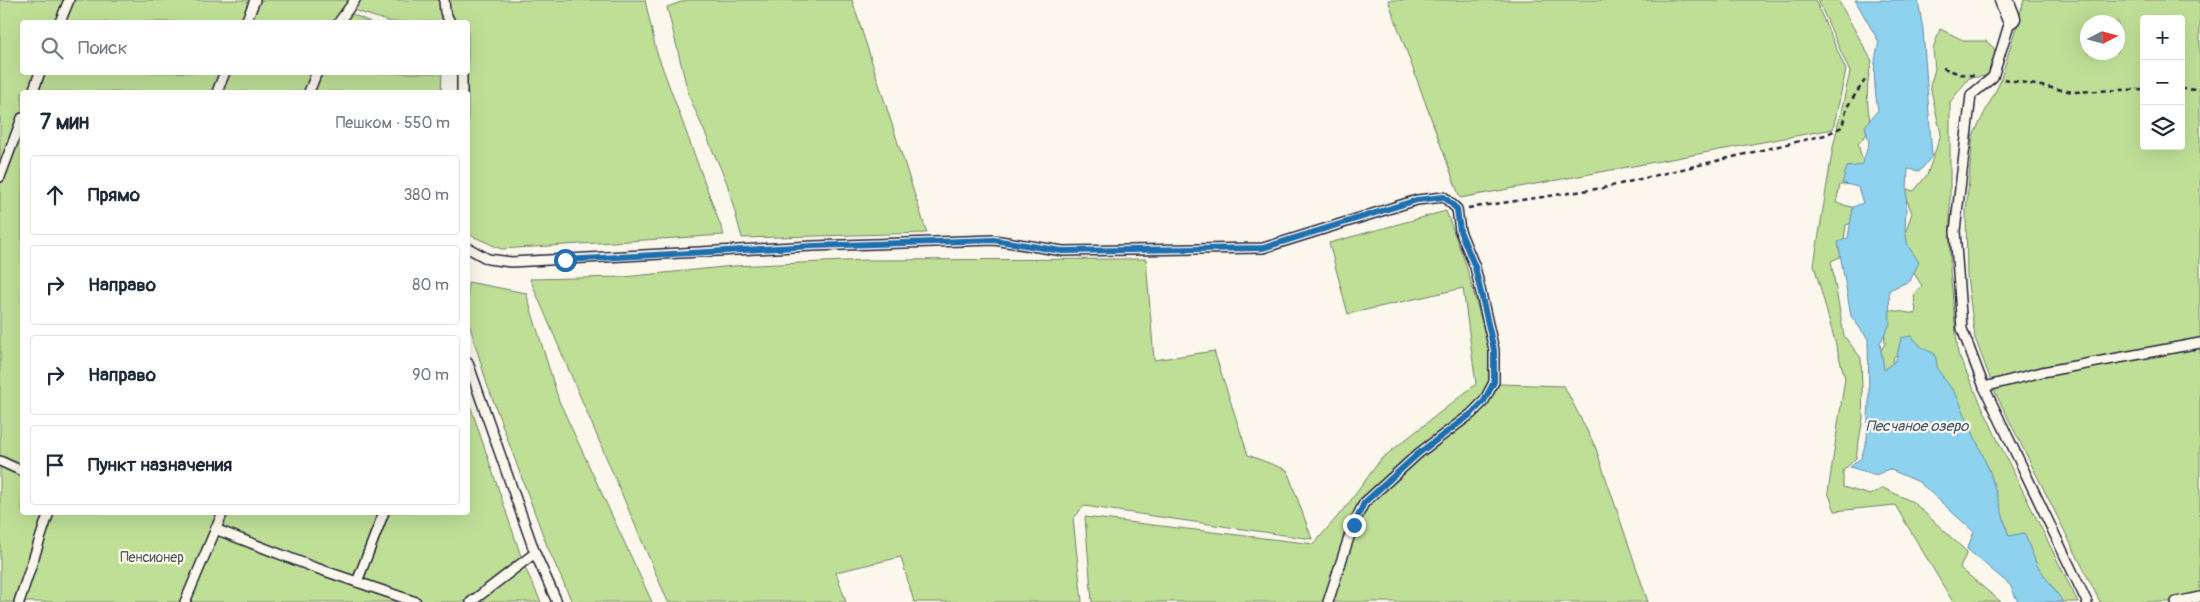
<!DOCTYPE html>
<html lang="ru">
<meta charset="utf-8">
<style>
:root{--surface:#fff;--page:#f2f2f3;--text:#1f2937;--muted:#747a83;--line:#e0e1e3}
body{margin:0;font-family:Pangolin,sans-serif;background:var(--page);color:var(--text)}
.controls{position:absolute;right:15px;top:15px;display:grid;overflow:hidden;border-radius:5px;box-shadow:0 5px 20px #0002}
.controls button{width:45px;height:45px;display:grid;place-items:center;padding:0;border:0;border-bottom:1px solid var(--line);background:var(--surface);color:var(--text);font:25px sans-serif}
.compass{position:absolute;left:2080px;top:15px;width:45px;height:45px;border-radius:50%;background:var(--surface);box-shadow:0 5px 20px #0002;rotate:84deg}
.stop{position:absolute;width:15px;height:15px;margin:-11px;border:4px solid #1f6fb2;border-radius:50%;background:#fff}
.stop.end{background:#1f6fb2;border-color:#fff;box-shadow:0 1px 5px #0008}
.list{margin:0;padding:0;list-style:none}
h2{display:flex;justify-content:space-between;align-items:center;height:65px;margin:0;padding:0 20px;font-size:21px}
h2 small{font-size:16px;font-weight:400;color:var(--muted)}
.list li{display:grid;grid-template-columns:32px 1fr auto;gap:15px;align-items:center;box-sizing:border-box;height:80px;margin:0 10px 10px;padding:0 10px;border:1px solid var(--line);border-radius:5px}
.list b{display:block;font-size:19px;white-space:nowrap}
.list em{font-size:16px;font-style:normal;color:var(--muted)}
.icon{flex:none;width:28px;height:28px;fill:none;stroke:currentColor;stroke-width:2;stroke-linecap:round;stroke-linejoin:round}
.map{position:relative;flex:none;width:2200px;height:602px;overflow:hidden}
.search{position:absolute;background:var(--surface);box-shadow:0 5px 20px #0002;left:20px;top:20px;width:450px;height:55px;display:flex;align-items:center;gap:12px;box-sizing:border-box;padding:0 18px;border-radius:5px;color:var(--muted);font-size:19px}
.panel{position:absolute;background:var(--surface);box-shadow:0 5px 20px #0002;left:20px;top:90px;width:450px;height:425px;border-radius:5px}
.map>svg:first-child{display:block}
</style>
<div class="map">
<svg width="2200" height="602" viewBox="0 0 2200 602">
<rect width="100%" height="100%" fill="#fbf7ec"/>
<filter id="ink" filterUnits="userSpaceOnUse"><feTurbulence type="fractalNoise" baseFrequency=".02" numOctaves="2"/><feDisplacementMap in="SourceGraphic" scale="10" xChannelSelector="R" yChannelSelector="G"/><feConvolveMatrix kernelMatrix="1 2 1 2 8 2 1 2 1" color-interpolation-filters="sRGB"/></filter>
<g filter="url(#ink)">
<!-- green -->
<g fill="#bfdf97" stroke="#708069" fill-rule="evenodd">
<path d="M 0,0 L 350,0 L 350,13 L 370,22 L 22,22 L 22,72 L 442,73 L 441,92 L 22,92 L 22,512 L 468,512 L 468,399 L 524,565 L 541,602 L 0,602 Z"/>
<path d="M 355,0 L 645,0 L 656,50 L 724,235 L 501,249 L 468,234 L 468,92 L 463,92 L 458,73 L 468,72 L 468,22 L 391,22 L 356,11 Z"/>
<path d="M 687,0 L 852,0 L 927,233 L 742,238 L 727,183 L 689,96 L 667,7 Z"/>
<path d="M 1388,0 L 1815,0 L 1846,70 L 1833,129 L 1460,198 Z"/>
<path d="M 1818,0 L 1838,0 L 1872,61 C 1865,85 1867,104 1871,129 L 1858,144 L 1863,162 L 1856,184 L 1840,185 L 1836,203 L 1852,207 L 1857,221 L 1846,225 L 1842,256 L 1831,261 L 1844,336 L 1861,358 L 1863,418 L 1856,458 L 1843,471 L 1843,487 L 1870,495 L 1883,488 L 1913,502 L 1967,552 L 1960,568 L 2001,602 L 1953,602 L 1895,505 L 1835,511 L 1828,492 L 1845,378 L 1814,265 L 1833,147 L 1850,72 Z"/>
<path d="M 2024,0 L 2200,0 L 2200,602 L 2100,602 L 1996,394 L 1975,338 L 1967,276 L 1966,212 L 1973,136 L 2000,82 ZM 2144,19 L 2181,19 L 2181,146 L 2144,146 ZM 2088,22 L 2118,22 L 2118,52 L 2088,52 Z"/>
<path d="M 1940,29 L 1965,41 L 1986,41 L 1994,48 L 1996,67 L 1987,76 L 1969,78 L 1950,102 L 1950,271 L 1958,354 L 2000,445 L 2078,602 L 2045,602 L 2004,554 L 1905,354 L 1894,356 L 1890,378 L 1875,362 L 1885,343 L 1883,309 L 1916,314 L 1914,295 L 1922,286 L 1907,262 L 1904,236 L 1912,213 L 1902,188 L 1914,191 L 1927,175 L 1941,134 L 1930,86 L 1935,69 L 1933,49 Z"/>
<path d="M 1446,211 L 1466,265 L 1499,384 L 1564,386 L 1595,446 L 1648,602 L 1092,602 L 1085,517 L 1314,544 L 1349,503 L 1381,459 L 1476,384 L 1463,288 L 1348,314 L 1329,243 Z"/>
<path d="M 1146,259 L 1154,360 L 1214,351 L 1248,455 L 1287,470 L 1312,539 L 1084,506 L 1073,519 L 1082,602 L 914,602 L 901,557 L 836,572 L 846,602 L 668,602 L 530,279 L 624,277 L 734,266 L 867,260 Z"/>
<path d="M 468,282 L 526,293 L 559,401 L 652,602 L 572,602 L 547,546 L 487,384 L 468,320 Z"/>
</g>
<!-- water -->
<path fill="#8ed2f0" stroke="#638ca8" d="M 1855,0 L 1918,0 L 1923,29 L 1932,156 L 1920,171 L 1908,169 L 1905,229 L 1908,246 L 1919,262 L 1910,281 L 1889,290 L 1890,324 L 1880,343 L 1884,370 L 1896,360 L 1901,338 L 1911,336 L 1923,348 L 1935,354 L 1938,370 L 1957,396 L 1990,472 L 2009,536 L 2024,533 L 2037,565 L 2063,602 L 2018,602 L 2010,585 L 1967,549 L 1974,532 L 1919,482 L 1889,469 L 1876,475 L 1850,467 L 1861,458 L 1867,439 L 1869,400 L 1868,339 L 1851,316 L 1838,242 L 1848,238 L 1853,207 L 1863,203 L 1858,187 L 1842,183 L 1847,167 L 1862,165 L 1869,143 L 1865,126 L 1878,110 C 1874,86 1872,66 1879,42 Z"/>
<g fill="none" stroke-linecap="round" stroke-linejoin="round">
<defs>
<g id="service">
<path d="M 444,0 L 445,12 L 450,22"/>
<path d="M 2011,18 L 1993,77 L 1971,95 L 1955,231 L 1962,329 L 1984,387 L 2087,602"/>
<path d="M 60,22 L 69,0"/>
<path d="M 246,22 L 255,0"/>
<path d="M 339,22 L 355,0"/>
<path d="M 33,92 L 40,72"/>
<path d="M 217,92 L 225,72"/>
<path d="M 309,92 L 317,72"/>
<path d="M 462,92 L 462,72"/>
<path d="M 0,177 L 22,118"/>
<path d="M 468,248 L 488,259 L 511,262 L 813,246 L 994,240 L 1063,251 L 1263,248 L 1417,200 L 1444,197 L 1457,209 L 1460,231 L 1475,267 L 1494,350 L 1494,382 L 1484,401 L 1471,414 L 1419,453 L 1364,503 L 1353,525 L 1328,602"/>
<path d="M 468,363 L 535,553 L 557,602"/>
<path d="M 1984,387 L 2042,372 L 2200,343"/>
<path d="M 0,461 L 22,471"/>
<path d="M 215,529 L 313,567 L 416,602"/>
<path d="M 357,582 L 384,512"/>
<path d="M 19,602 L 49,512"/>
<path d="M 185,602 L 223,512"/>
<path d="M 471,602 L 535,553"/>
<path d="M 2176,602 L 2200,597"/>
</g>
<path id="minor" d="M 2004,0 L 2011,18"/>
</defs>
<!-- service casing -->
<use href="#service" stroke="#22223b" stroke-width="12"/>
<!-- minor casing -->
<use href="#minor" stroke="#22223b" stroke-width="21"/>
<!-- path -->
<g stroke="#22223b" stroke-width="2.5" stroke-dasharray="5 4" stroke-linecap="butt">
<path d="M 1943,68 L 1960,74 L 1976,76"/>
<path d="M 2004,79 L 2073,92 L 2144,89"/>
<path d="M 2181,89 L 2200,90"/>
<path d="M 1468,208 L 1603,188 L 1825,135 L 1842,127 L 1847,107 L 1867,77"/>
</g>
<!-- service -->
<use href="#service" stroke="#fbf7ec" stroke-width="9"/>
<!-- minor -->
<use href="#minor" stroke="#fbf7ec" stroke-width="18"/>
</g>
</g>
<g fill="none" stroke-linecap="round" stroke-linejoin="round" filter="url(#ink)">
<!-- route -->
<path stroke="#1f6fb2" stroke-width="6" d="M 565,260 L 813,246 L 994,240 L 1062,251 L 1263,248 L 1417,200 L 1444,197 L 1457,209 L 1460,231 L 1475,267 L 1494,350 L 1494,382 L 1484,401 L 1471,414 L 1419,453 L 1364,503 L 1354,525"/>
</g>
<g text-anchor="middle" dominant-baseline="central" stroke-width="4.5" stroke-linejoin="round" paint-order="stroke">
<!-- park labels -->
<g font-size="14" fill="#515b57" stroke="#fbf7ec">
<text x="152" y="557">Пенсионер</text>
</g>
<!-- water labels -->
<g font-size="15" font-style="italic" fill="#425771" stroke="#fbf7ec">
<text x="1917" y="426">Песчаное озеро</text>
</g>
</g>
</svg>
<div class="controls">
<button>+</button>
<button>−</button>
<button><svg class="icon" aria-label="layers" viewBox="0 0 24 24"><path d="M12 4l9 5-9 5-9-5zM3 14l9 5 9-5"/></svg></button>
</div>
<svg class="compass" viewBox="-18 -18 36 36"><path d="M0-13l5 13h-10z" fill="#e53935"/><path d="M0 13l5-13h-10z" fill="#747a83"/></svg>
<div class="stop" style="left:565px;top:260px"></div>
<div class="stop end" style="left:1354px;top:525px"></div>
<div class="search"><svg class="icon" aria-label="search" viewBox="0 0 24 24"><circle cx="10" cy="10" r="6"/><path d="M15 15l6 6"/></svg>Поиск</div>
<section class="panel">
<h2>7 мин<small>Пешком · 550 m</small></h2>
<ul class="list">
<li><svg class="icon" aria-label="ahead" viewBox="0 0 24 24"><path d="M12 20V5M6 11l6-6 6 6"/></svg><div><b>Прямо</b></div><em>380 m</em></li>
<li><svg class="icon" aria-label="right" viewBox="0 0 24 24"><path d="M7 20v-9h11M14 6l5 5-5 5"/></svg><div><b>Направо</b></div><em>80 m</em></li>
<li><svg class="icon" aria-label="right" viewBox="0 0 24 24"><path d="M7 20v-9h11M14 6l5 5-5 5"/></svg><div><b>Направо</b></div><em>90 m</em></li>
<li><svg class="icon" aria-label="arrive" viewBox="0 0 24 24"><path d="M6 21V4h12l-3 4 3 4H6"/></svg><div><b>Пункт назначения</b></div></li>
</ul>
</section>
</div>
